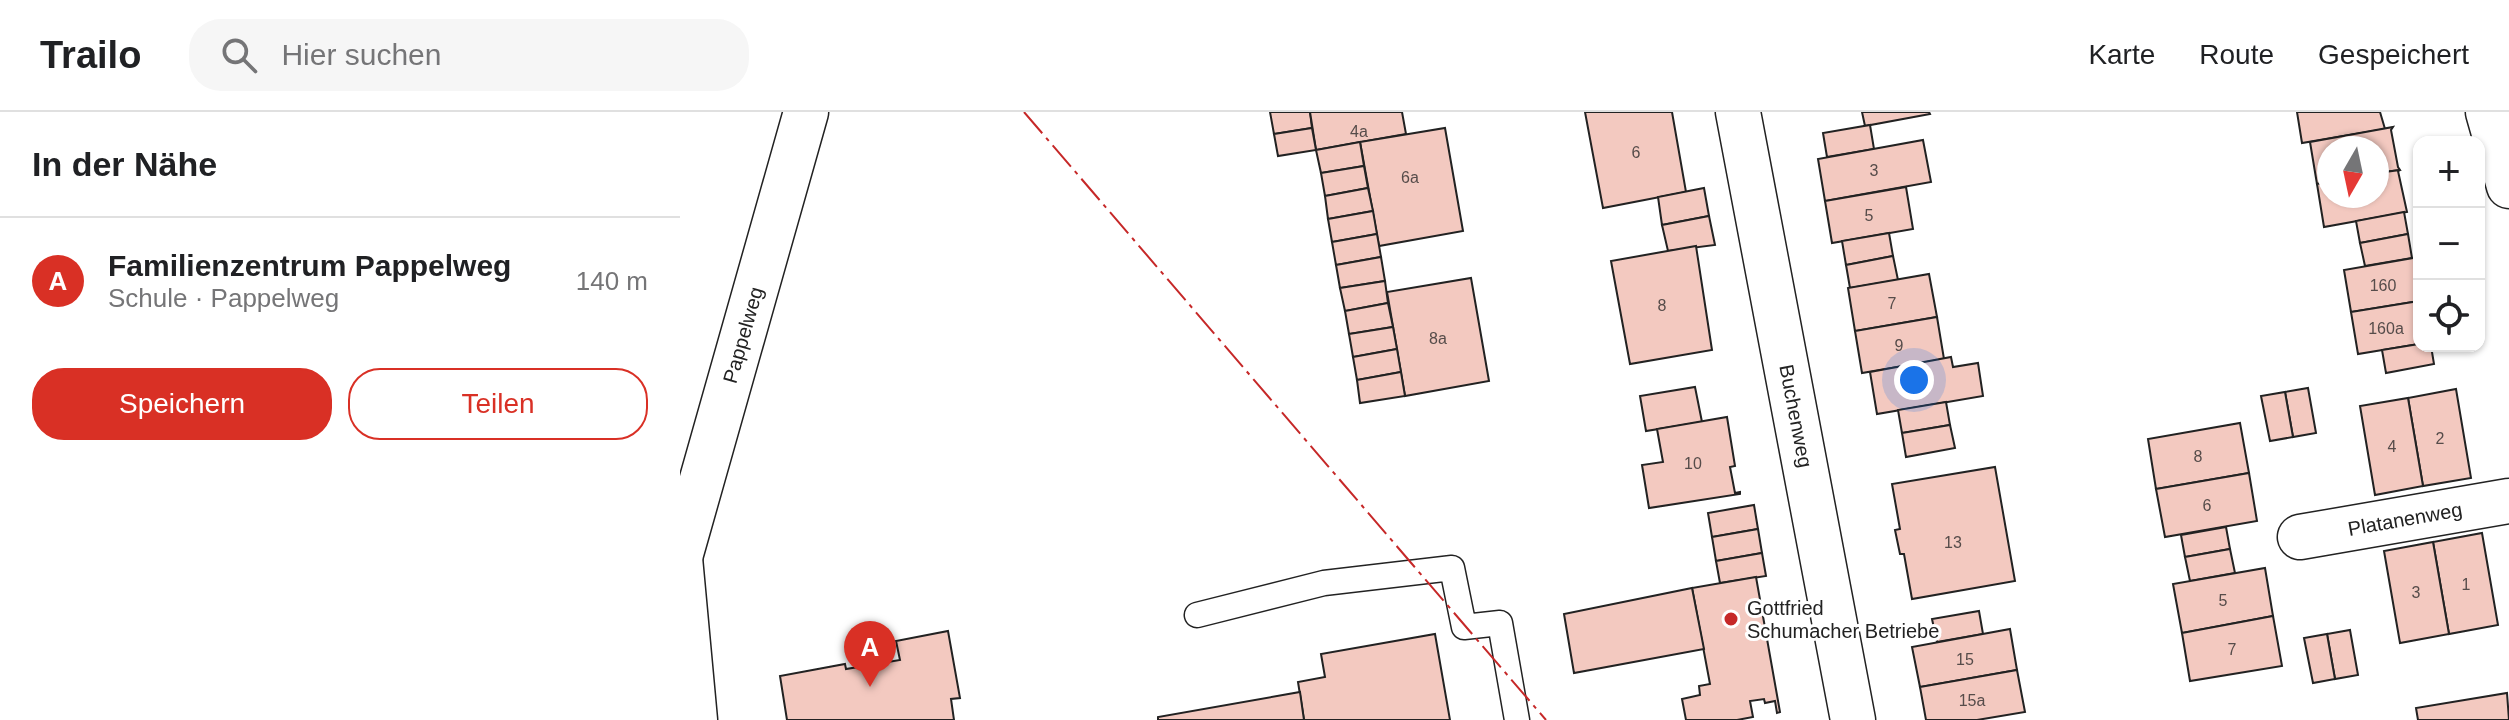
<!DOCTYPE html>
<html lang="de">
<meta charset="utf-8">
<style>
:root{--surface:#fff;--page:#f6f6f6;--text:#202124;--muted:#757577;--line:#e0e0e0;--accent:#d93025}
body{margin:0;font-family:Arial,sans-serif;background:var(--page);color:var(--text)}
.controls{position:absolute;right:24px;top:24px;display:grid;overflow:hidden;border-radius:16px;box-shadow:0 2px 6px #0004}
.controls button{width:72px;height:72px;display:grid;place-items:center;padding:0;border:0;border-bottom:2px solid var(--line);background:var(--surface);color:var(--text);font:40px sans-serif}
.compass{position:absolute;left:1637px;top:24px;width:72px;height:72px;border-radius:50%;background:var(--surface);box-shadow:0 2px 6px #0004;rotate:189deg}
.you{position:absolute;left:1234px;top:268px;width:28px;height:28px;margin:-20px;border:6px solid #fff;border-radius:50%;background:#1a73e8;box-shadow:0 0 0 12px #1a73e833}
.badge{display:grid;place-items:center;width:52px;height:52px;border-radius:50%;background:var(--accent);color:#fff;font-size:26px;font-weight:700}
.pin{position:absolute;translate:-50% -66px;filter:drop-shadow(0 2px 4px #0008)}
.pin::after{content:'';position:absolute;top:42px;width:28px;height:24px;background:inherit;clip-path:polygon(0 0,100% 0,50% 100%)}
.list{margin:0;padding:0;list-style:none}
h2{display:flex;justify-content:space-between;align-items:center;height:104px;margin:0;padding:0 32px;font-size:34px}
h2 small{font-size:26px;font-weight:400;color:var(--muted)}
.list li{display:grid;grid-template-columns:52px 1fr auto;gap:24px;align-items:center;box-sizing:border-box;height:128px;padding:0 32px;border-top:2px solid var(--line)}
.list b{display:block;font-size:30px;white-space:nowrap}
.list p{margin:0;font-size:26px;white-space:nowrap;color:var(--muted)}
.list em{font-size:26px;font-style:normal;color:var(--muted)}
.actions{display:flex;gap:16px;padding:24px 32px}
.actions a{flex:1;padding:18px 0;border:2px solid var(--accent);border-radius:32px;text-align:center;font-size:28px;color:var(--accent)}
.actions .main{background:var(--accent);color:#fff}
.icon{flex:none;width:44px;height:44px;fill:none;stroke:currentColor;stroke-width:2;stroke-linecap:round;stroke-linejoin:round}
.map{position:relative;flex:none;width:1829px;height:608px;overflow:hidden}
header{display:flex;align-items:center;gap:48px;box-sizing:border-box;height:112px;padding:0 40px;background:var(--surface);border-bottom:2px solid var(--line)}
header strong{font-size:38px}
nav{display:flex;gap:44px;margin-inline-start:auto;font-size:28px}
.search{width:560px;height:72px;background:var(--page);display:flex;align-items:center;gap:20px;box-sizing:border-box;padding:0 28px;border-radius:32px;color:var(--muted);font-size:30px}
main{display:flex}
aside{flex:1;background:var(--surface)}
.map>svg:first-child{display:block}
</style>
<header>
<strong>Trailo</strong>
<div class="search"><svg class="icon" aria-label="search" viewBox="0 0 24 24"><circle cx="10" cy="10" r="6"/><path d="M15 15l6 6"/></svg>Hier suchen</div>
<nav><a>Karte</a><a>Route</a><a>Gespeichert</a></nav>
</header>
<main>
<aside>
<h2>In der Nähe<small></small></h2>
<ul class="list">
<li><span class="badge">A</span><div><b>Familienzentrum Pappelweg</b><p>Schule · Pappelweg</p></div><em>140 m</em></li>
</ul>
<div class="actions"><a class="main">Speichern</a><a>Teilen</a></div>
</aside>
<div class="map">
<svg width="1829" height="608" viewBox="0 0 1829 608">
<rect width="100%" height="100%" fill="#fff"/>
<!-- building -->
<g fill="#f3c9c0" stroke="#222" stroke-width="2">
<path d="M 590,0 L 630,0 L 632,16 L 594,22 Z"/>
<path d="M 630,0 L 722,0 L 726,22 L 636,38 Z"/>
<path d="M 905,0 L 992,0 L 1006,80 L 923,96 Z"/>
<path d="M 1182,0 L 1249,0 L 1250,2 L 1185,14 Z"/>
<path d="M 1617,0 L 1700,0 L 1705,17 L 1622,31 Z"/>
<path d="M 1190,13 L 1194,37 L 1147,45 L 1143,21 Z"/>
<path d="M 1713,15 L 1711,18 L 1718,55 L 1720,58 L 1697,61 L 1697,36 L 1649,36 L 1649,70 L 1637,72 L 1630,30 Z"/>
<path d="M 632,16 L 636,38 L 598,44 L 594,22 Z"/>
<path d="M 765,16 L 783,119 L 699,134 L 680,30 Z"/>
<path d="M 1243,28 L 1251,70 L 1145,89 L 1138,47 Z"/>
<path d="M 680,30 L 684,54 L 641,61 L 636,38 Z"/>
<path d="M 684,54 L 688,76 L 645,84 L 641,61 Z"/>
<path d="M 1720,58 L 1718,59 L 1727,100 L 1644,115 L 1637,72 L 1649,70 L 1649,84 L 1697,84 L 1697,61 Z"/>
<path d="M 1226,75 L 1233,117 L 1152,131 L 1145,89 Z"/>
<path d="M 688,76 L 693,99 L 648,107 L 645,84 Z"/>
<path d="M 1024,76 L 1029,104 L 982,113 L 978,85 Z"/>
<path d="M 693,99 L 697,122 L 652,130 L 648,107 Z"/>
<path d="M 1724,100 L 1728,122 L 1680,131 L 1676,109 Z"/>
<path d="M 1029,104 L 1035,133 L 988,139 L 982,113 Z"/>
<path d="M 1209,121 L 1213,144 L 1166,153 L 1162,129 Z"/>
<path d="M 697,122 L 701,145 L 656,153 L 652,130 Z"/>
<path d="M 1728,122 L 1732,146 L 1685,154 L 1680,131 Z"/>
<path d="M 1016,134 L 1032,238 L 950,252 L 931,149 Z"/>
<path d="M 1213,144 L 1218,168 L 1170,176 L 1166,153 Z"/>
<path d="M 701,145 L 705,169 L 660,176 L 656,153 Z"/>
<path d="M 1739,145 L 1739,189 L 1671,200 L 1664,158 Z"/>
<path d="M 1249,162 L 1257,205 L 1175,219 L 1168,176 Z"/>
<path d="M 791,166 L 809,269 L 725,284 L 707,180 Z"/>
<path d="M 705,169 L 708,191 L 665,199 L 660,176 Z"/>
<path d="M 1739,189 L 1739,232 L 1678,242 L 1671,200 Z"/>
<path d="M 708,191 L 713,215 L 669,222 L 665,199 Z"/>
<path d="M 1257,205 L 1264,247 L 1182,261 L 1175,219 Z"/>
<path d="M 713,215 L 717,237 L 673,245 L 669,222 Z"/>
<path d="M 1739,232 L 1739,234 L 1751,234 L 1754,252 L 1706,261 L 1702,238 Z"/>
<path d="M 717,237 L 721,260 L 677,268 L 673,245 Z"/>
<path d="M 1271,245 L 1273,255 L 1298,251 L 1303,284 L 1197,302 L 1190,260 Z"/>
<path d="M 721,260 L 725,284 L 680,291 L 677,268 Z"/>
<path d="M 1015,275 L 1022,310 L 966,319 L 960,284 Z"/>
<path d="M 1628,276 L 1636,321 L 1613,325 L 1605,280 Z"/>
<path d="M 1776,277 L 1791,366 L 1743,374 L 1728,286 Z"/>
<path d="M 1605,280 L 1613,325 L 1590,329 L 1581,284 Z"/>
<path d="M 1728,286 L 1743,374 L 1695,383 L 1680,294 Z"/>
<path d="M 1266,290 L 1270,313 L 1222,321 L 1218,298 Z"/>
<path d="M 1047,305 L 1055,354 L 1050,355 L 1055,381 L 1060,380 L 1060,382 L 969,396 L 962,353 L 983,350 L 977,317 Z"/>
<path d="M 1560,311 L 1569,361 L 1476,377 L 1468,327 Z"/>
<path d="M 1270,313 L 1275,336 L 1226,345 L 1222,321 Z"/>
<path d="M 1315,355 L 1335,469 L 1232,487 L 1224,442 L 1220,442 L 1215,418 L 1220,417 L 1212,372 Z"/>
<path d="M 1569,361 L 1577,409 L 1485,425 L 1476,377 Z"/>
<path d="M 1074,393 L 1078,417 L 1032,425 L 1028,401 Z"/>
<path d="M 1546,415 L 1550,437 L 1505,445 L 1501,423 Z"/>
<path d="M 1078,417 L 1082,441 L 1036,449 L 1032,425 Z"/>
<path d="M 1802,421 L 1818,513 L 1769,522 L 1753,430 Z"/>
<path d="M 1753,430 L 1769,522 L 1720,531 L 1704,439 Z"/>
<path d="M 1550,437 L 1555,461 L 1510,469 L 1505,445 Z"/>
<path d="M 1082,441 L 1086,464 L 1040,471 L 1036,449 Z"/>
<path d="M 1585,456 L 1593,504 L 1502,521 L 1493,472 Z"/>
<path d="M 1076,465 L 1100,600 L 1097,601 L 1095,589 L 1085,591 L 1084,587 L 1070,589 L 1073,605 L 1057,608 L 1006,608 L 1002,587 L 1020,583 L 1019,574 L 1030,572 L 1012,476 Z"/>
<path d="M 1012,476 L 1024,537 L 894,561 L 884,502 Z"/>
<path d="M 1299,499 L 1303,522 L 1257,530 L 1252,507 Z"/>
<path d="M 1593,504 L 1602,554 L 1510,569 L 1502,521 Z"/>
<path d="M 1330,517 L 1337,558 L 1240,575 L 1232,535 Z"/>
<path d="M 1670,518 L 1678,563 L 1655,567 L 1647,522 Z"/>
<path d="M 268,519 L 280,586 L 271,587 L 274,608 L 107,608 L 100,564 L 165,552 L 166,557 L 220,548 L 216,529 Z"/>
<path d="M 755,522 L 770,608 L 624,608 L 618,570 L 645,565 L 641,542 Z"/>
<path d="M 1647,522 L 1655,567 L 1633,571 L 1624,526 Z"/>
<path d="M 1337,558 L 1345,600 L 1297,608 L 1246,608 L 1240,575 Z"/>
<path d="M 620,580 L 624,608 L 478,608 L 478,605 Z"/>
<path d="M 1827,581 L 1829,608 L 1738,608 L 1736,596 Z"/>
</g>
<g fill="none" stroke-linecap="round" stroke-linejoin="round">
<defs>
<path id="lane" d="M 517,503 L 644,471 L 772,456 L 784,515 L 820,511 L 837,608"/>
<g id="street">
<path d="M 1058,0 L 1173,608"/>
<path d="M 1620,425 L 1829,389"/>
<path d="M 0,445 L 126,0"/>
<path d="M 0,446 L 15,608"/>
</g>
<path id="secondary" d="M 1808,0 L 1829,74"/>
</defs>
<!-- lane casing -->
<use href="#lane" stroke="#222" stroke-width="27"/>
<!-- street casing -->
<use href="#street" stroke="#222" stroke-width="47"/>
<!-- secondary casing -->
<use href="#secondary" stroke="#222" stroke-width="47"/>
<!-- lane -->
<use href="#lane" stroke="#fff" stroke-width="24"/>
<!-- street -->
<use href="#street" stroke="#fff" stroke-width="44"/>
<!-- secondary -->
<use href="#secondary" stroke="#fff" stroke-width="44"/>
<!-- power -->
<path stroke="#c62828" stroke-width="2" stroke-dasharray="28 6 4 6" stroke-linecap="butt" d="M 344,0 L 866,608"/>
</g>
<!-- markers -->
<circle fill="#c62828" stroke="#fff" stroke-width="3" cx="1051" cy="507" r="8"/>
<g text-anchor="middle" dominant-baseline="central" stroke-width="6" stroke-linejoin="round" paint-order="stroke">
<!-- number labels -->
<g font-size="16" fill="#564c4a">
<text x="679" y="19">4a</text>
<text x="956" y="40">6</text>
<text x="1194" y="58">3</text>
<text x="730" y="65">6a</text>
<text x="1189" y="103">5</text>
<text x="1703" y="173">160</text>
<text x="1212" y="191">7</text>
<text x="982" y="193">8</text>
<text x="1706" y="216">160a</text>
<text x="758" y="226">8a</text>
<text x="1219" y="233">9</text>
<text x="1760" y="326">2</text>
<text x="1712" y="334">4</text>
<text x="1518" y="344">8</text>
<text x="1013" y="351">10</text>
<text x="1527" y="393">6</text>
<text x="1273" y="430">13</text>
<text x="1786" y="472">1</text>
<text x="1736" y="480">3</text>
<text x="1543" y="488">5</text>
<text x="1552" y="537">7</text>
<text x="1285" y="547">15</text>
<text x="1292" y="588">15a</text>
</g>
<!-- street labels -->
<g font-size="20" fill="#222" stroke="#fff">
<text transform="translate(63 223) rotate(-74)">Pappelweg</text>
<text transform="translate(1116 304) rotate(79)">Buchenweg</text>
<text transform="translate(1725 407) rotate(-10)">Platanenweg</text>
</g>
<!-- poi labels -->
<g font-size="20" fill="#222" stroke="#fff" text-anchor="start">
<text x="1067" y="496">Gottfried<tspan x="1067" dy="23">Schumacher Betriebe</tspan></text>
</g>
</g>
</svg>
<div class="controls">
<button>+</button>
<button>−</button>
<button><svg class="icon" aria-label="locate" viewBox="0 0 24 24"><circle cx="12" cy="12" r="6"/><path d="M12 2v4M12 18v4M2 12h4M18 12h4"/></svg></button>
</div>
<svg class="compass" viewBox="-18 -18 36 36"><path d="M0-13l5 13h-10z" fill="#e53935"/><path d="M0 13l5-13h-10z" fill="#757577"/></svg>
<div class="you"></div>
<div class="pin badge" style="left:190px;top:575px">A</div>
</div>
</main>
